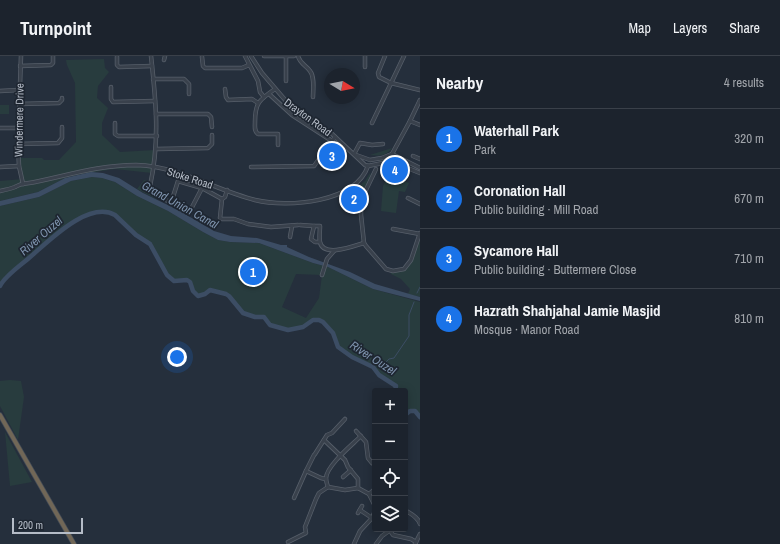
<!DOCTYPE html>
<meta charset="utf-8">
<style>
:root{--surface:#1c232d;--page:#292f39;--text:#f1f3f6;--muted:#a0a4aa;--line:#3a4049;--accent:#1a73e8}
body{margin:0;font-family:"Archivo Narrow",sans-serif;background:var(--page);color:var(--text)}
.controls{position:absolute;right:12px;bottom:12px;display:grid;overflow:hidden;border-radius:4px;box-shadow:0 2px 10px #0003}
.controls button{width:36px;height:36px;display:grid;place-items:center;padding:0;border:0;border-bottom:1px solid var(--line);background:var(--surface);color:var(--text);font:20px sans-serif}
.compass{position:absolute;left:324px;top:12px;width:36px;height:36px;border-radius:50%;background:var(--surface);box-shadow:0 2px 10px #0003;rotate:100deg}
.scale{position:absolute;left:12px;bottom:10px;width:71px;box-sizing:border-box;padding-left:4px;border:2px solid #b5bcc7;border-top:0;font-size:11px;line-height:14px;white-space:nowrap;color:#b5bcc7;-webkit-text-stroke:3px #1e2631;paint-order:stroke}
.you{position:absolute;left:177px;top:301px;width:14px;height:14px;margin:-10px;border:3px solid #fff;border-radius:50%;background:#1a73e8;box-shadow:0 0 0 6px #1a73e833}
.badge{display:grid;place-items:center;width:26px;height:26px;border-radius:50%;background:var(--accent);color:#fff;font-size:13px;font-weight:700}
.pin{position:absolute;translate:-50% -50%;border:2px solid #fff;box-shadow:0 1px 4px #0006}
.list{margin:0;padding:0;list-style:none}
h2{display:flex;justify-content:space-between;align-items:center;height:52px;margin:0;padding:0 16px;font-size:17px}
h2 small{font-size:13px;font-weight:400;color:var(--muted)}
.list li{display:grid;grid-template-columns:26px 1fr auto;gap:12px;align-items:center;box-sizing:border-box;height:60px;padding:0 16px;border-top:1px solid var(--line)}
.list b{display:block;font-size:15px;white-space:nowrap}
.list p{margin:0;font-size:13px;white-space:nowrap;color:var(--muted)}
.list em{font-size:13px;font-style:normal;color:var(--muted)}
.icon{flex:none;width:22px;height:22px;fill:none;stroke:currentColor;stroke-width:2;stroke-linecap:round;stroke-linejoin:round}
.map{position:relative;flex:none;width:420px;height:488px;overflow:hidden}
header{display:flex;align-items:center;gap:24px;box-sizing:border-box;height:56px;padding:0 20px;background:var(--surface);border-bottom:1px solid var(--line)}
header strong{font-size:19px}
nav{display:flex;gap:22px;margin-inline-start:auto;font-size:14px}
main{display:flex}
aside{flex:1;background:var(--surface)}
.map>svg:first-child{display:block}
</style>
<header>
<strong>Turnpoint</strong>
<nav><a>Map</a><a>Layers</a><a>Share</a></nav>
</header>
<main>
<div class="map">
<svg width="420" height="488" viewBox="0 0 420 488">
<rect width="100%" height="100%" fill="#252f3c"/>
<!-- green -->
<g fill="#283c3e" fill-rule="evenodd">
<path d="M 104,3 L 105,12 L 109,16 L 98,30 L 97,42 L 108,52 L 102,67 L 102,79 L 120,96 L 155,94 L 152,117 L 115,113 L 81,118 L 65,122 L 38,136 L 0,145 L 0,125 L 23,123 L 20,102 L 42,102 L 44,104 L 59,104 L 76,86 L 75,27 L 67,9 L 66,4 Z"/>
<rect x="0" y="49" width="9" height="9"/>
<path d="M 392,92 C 386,100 380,100 370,99 Z"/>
<path d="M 370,117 L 371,120 L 363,137 L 359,137 L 356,132 L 365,125 Z"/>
<path d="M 389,119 L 409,127 L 405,136 L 399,135 L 396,157 L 381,155 L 383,130 Z"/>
<path d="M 92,121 L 102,122 L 115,126 L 137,140 L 168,155 L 203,176 L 218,184 L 230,186 L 259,187 L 313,207 L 328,211 L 373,233 L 420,246 L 420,361 L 415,355 L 410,355 L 405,359 L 405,335 L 395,335 L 396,330 L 379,319 L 373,311 L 352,301 L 338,291 L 333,277 L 324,266 L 319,264 L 313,264 L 303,271 L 288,274 L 270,269 L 264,261 L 255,261 L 243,257 L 229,240 L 226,238 L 210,234 L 201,240 L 198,240 L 193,235 L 190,226 C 183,222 176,227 170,222 L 150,188 L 136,179 L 115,159 C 88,144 48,186 29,202 C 21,209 5,220 0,230 L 0,150 L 39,141 L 71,125 ZM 296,218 L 322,219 L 319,242 L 306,262 L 282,251 Z"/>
<path d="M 144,124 L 149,125 C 146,133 148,139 156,141 L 156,143 L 137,133 Z"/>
<path d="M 420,182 L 420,241 L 408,238 L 410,233 L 401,223 L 391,218 L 391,216 C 413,217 414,198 420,182 Z"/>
<path d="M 10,324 L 21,325 L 24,341 L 18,384 L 0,350 L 0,325 Z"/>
<path d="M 5,376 L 32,426 L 10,430 Z"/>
</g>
<!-- water -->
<path fill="#3c4d64" d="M 91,116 L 103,117 L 119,122 L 143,137 L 178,154 L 214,175 L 231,180 L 257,182 L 281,189 L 287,189 L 287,191 L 309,201 L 350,216 L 375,228 L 420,241 L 420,245 L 373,233 L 328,211 L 313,207 L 259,187 L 230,186 L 218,184 L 203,176 L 168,155 L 137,140 L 115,126 L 102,122 L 92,121 L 71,125 L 39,141 L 0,150 L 0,145 L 38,136 L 65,122 Z"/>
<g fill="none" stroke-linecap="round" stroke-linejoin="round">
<!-- stream -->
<g stroke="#3c4d64" stroke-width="1">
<path d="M 417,237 L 420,231"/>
<path d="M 374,312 L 374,309 L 385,307 L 389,303 L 394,302 L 409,280 L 409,259 L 414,246"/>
</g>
<!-- river -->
<g stroke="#3c4d64" stroke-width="4.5">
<path d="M 0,230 C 5,220 21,209 29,202 C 48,186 88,144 115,159 L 136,179 L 150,188 L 167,219 L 174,225 L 187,224 L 190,226 L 193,235 L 198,240 L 205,238 L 210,234 L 226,238 L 229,240 L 243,257 L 255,261 L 264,261 L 270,269 L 288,274 L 303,271 L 313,264 L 319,264 L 323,266 L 333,277 L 338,291 L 352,301 L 373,311 L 379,319 L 396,330 L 395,335"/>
<path d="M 405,359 L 410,355 L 415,355 L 420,361"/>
</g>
<defs>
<g id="minor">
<path d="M 21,0 L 18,88 L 19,110 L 23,128"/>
<path d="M 151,0 C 156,45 160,85 150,130 L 152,134 L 161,138 L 164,143 L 170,146 L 172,144 L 178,125 L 202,132 L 222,143 L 225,141 L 227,134"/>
<path d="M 245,0 L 258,25 L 260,36 L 264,41"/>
<path d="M 251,0 L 262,17 L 286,45 L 300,57 L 331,77 L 365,109 L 368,110"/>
<path d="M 264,0 L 294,0"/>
<path d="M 286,0 L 286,25"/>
<path d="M 298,0 C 300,8 306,9 310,15 C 315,21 313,34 313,41"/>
<path d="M 365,0 L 365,11"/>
<path d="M 385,0 L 378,17 L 379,21 L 391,27 L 420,34"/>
<path d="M 117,1 L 117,9 L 119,11 L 152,10"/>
<path d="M 202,1 L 203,10 L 205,12 L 242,12 L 249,9"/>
<path d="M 164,4 L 165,0"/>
<path d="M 20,10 L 51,9 L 53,7 L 53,0"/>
<path d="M 153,23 L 184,23 L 189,28 L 189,38"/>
<path d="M 111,31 L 111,43 L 113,46 L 155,45"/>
<path d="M 225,33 L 226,41 L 228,44 L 252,43 L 258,47"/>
<path d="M 275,33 C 259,44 255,47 255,66 C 255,71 254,75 258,78 L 278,78 L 278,89"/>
<path d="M 0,35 L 19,34"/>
<path d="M 269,38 L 292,59 L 332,85"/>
<path d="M 19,48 L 59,47 L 62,44 L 62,42"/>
<path d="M 156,58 L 208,58 L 211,61 L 212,71"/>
<path d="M 410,65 L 420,69"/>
<path d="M 115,67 L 115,78 L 118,80 L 157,80"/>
<path d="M 372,67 L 404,0"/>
<path d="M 0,72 L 18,72"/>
<path d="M 18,88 L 58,87 L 62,82 L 62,71"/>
<path d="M 157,93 L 208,92 L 212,88 L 212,79"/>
<path d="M 354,98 L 360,87 L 372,89 L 383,88"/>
<path d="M 392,98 L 410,65 L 420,44"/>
<path d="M 392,98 L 420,112"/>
<path d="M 356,99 L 370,104 L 382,102 L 392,98"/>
<path d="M 413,100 L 420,103"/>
<path d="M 368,110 L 393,105 L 404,105"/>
<path d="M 0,111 L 19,110"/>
<path d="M 251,111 L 314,110 L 335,81"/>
<path d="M 405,113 L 410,113 L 420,117"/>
<path d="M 351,132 L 361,141 L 361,159 L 364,187 L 366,190 L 386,213 L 393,215 L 404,213 L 411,204 L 420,177"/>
<path d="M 0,135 C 5,134 10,133 15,131 C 17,130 20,128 23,128 C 27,127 31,127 35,126 C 69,119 101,109 136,109 C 178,110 215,134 255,144 C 288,152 355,147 368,110"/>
<path d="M 361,141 L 363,140 L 376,113"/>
<path d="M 408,142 L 420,148"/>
<path d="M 222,143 L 220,162 L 222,163 L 234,163 L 248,168 L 271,171 L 298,169"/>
<path d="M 190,155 L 202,132"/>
<path d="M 300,169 L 314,170"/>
<path d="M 393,173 L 420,178"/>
<path d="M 290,181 L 292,170"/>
<path d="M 320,186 L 315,186 L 311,183 L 314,170 L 320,170 C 320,175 319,181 320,186 C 323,202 354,190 364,187"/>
<path d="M 322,219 L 327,203 L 334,195"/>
<path d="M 356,375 L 366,386 L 368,402 L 372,407"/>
<path d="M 324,384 L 345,404 L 348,411 L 358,423 L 358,432"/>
<path d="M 315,398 L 327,379 L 332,377 L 345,363"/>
<path d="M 374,409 L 375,410"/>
<path d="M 306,415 L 314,399"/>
<path d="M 343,421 L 351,414"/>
<path d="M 328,431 C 327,428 326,425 326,422 C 327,409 352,389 361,380"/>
<path d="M 369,438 L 375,433"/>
<path d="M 294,442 L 306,415 L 321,422 L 326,423"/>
<path d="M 360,454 L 372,462"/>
<path d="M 405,454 C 411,458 418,461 420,468"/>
<path d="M 358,457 L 362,450"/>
<path d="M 389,473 L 393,479 L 411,483 L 416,486"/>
<path d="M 288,486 L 306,477 L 305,471 L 316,443 L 319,437 L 328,431 L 345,434 L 358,432 L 369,438 L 375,450"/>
<path d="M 354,488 L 360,475 L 372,462 L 375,455"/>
<path d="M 376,488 L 382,480 L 389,475"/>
<path d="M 415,488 L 420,478"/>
</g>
<path id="highway" d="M 0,359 L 74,488"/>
</defs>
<!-- minor casing -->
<use href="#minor" stroke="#575f6a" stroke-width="4.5"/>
<!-- highway casing -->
<use href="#highway" stroke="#444c57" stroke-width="5.5"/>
<!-- minor -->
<use href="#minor" stroke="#39414c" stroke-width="3"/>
<!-- highway -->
<use href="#highway" stroke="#716757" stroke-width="4"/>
</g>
<g text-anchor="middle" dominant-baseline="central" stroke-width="3.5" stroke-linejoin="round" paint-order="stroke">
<!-- street labels -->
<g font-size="11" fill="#b5bcc7" stroke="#1e2631">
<text transform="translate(308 61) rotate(36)">Drayton Road</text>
<text transform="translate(19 64) rotate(-89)">Windermere Drive</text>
<text transform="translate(190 122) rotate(18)">Stoke Road</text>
</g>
<!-- water labels -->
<g font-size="12" font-style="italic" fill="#7e93ad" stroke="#1e2631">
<text transform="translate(180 149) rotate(29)">Grand Union Canal</text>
<text transform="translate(41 180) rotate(-41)">River Ouzel</text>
<text transform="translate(373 302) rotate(33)">River Ouzel</text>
</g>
</g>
</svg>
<div class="controls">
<button>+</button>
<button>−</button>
<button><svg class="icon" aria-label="locate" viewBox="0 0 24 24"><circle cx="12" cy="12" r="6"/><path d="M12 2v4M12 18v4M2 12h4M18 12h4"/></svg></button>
<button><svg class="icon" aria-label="layers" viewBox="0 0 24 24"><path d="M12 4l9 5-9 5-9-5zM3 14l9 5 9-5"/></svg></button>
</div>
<svg class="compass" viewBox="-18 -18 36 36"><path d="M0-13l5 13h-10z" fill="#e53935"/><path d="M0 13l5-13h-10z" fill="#a0a4aa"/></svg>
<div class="scale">200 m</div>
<div class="you"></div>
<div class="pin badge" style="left:253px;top:216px">1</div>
<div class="pin badge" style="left:354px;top:143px">2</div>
<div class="pin badge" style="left:332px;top:100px">3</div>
<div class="pin badge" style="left:395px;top:114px">4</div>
</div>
<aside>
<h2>Nearby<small>4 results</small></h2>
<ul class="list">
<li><span class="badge">1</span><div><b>Waterhall Park</b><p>Park</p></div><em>320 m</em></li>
<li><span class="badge">2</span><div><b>Coronation Hall</b><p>Public building · Mill Road</p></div><em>670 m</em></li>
<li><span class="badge">3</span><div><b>Sycamore Hall</b><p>Public building · Buttermere Close</p></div><em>710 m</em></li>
<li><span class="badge">4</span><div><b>Hazrath Shahjahal Jamie Masjid</b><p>Mosque · Manor Road</p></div><em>810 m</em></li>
</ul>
</aside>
</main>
